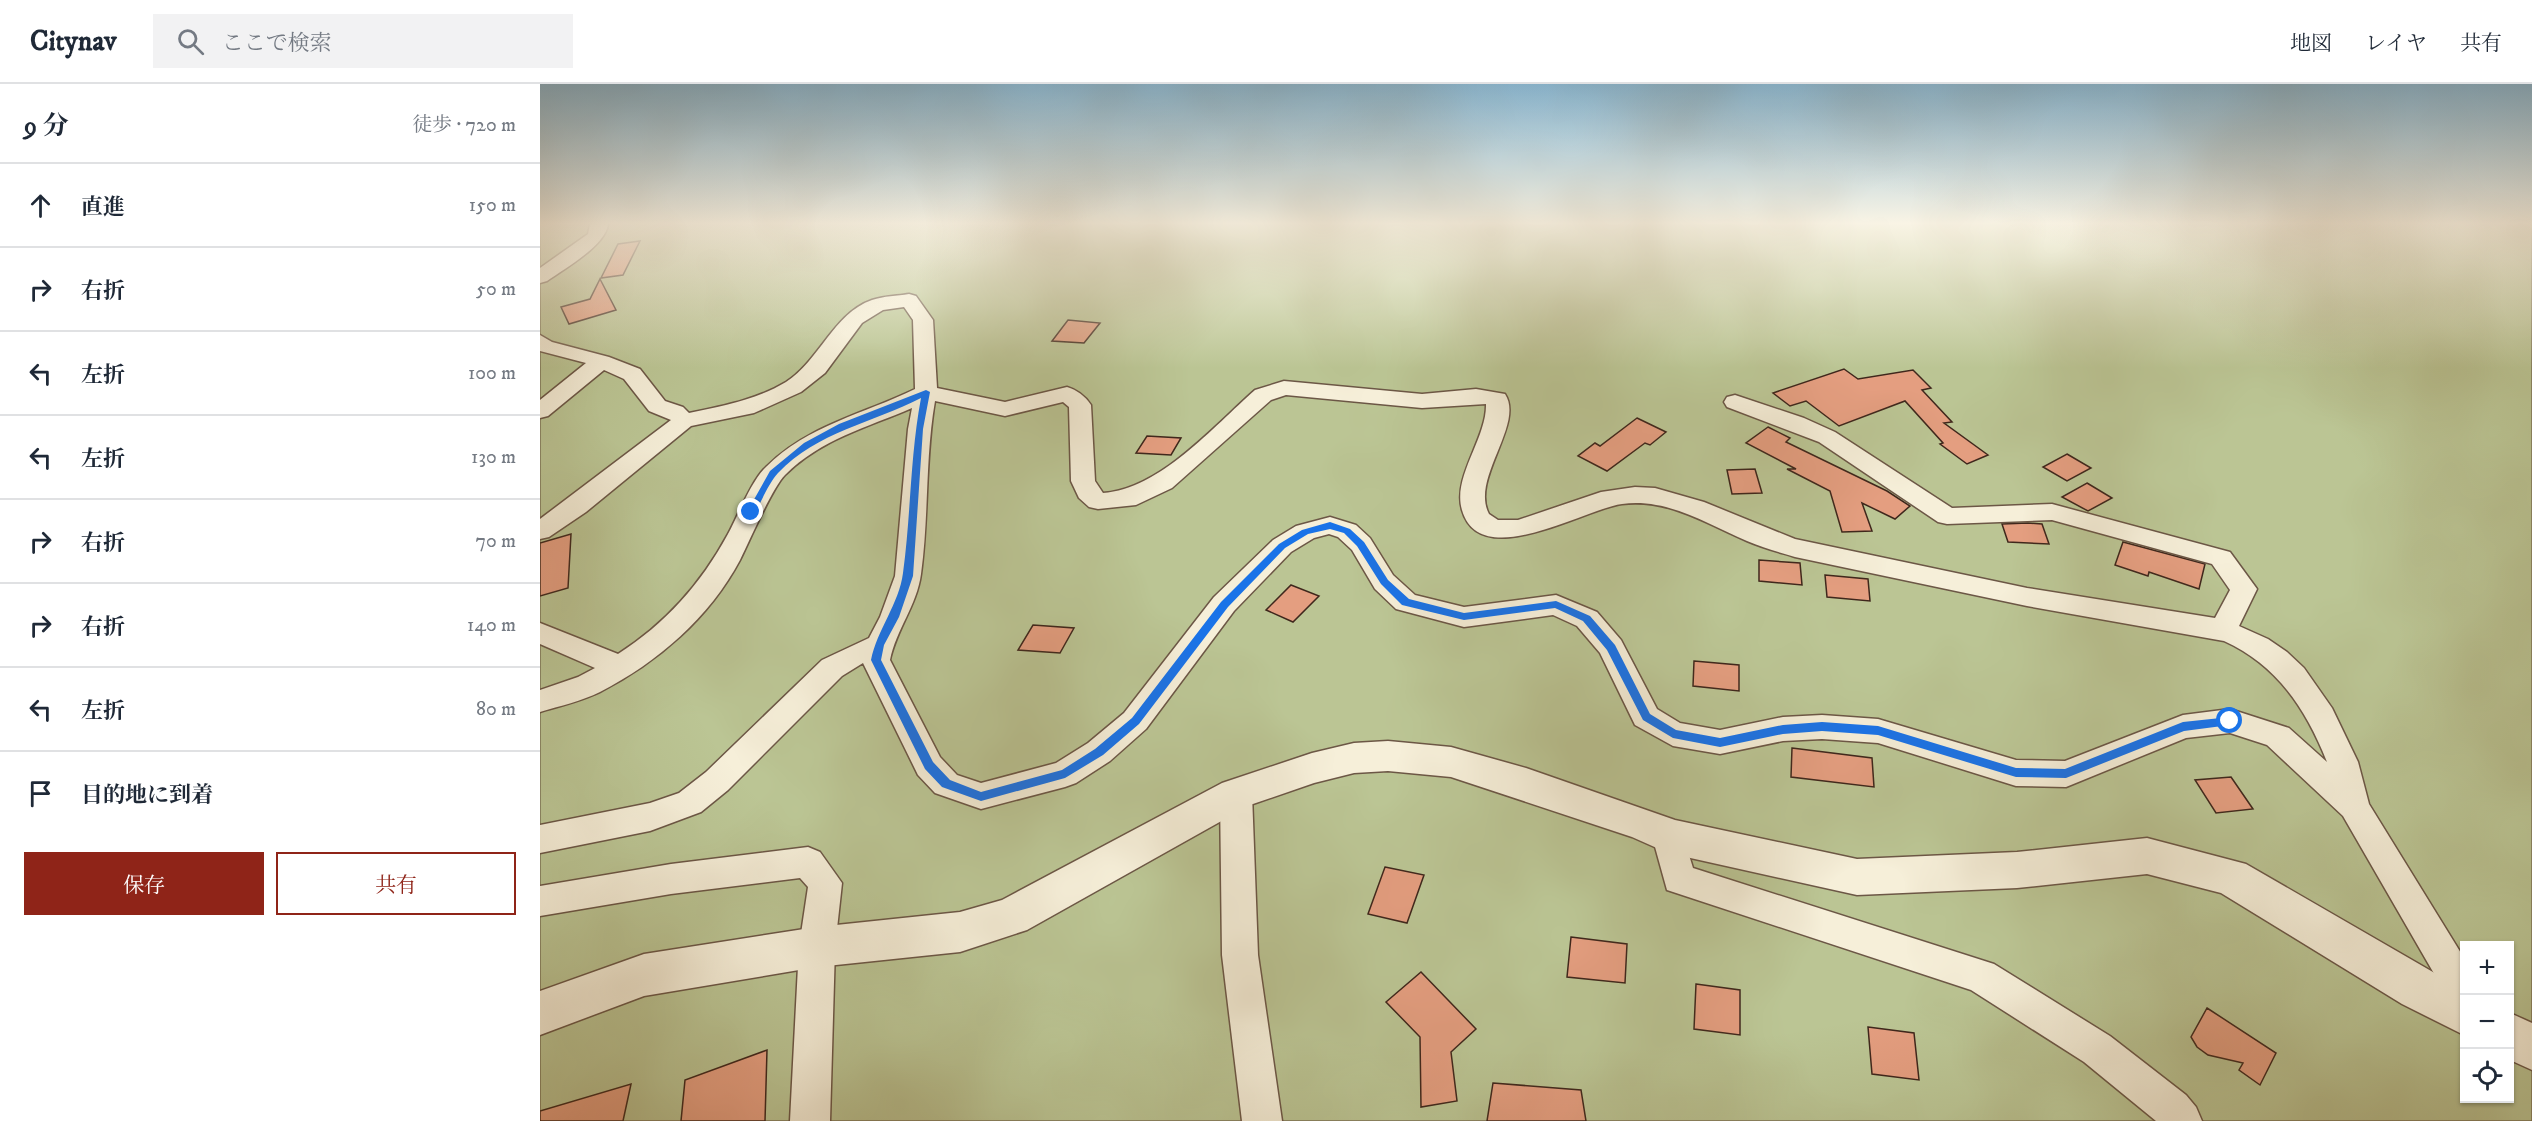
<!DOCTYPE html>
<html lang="ja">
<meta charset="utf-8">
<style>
:root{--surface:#fff;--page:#f2f2f3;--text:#1f2937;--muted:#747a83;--line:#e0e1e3;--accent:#8f2418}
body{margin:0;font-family:"IM FELL DW Pica","Noto Serif JP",serif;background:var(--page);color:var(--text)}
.controls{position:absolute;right:18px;bottom:18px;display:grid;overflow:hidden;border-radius:0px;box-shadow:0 2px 4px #0004}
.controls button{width:54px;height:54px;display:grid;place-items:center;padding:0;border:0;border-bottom:2px solid var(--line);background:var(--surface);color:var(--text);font:30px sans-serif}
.stop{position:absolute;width:18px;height:18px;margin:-14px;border:4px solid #1a73e8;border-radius:50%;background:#fff}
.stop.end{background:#1a73e8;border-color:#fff;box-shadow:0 2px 6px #0008}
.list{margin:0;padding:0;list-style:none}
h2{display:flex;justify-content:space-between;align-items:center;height:78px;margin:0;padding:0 24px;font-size:26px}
h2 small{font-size:20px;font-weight:400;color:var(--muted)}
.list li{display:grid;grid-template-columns:39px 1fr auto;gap:18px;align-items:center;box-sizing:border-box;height:84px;padding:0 24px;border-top:2px solid var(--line)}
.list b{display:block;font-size:22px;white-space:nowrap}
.list em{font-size:20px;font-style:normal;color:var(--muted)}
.actions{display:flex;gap:12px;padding:18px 24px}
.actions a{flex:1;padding:14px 0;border:2px solid var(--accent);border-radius:0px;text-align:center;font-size:21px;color:var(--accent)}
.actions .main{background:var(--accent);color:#fff}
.icon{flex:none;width:33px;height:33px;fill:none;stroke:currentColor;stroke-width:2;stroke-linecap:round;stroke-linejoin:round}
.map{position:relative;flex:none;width:1992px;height:1037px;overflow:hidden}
header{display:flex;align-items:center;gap:36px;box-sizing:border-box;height:84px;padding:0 30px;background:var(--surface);border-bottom:2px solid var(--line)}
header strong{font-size:28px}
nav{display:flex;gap:33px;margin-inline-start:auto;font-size:21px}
.search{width:420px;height:54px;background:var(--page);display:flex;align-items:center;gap:15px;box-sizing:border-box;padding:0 21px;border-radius:0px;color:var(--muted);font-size:22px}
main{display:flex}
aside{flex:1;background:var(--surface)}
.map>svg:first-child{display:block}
</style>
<header>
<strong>Citynav</strong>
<div class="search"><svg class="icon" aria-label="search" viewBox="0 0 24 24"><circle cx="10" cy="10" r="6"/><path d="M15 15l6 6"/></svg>ここで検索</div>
<nav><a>地図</a><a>レイヤ</a><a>共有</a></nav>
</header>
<main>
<aside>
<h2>9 分<small>徒歩 · 720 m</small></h2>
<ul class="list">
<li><svg class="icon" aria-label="ahead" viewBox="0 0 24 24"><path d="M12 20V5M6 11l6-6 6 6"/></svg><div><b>直進</b></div><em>150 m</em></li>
<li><svg class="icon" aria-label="right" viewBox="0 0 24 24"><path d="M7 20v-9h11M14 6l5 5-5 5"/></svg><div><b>右折</b></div><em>50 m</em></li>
<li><svg class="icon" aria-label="left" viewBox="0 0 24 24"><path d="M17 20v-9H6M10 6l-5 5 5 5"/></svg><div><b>左折</b></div><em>100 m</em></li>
<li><svg class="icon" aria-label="left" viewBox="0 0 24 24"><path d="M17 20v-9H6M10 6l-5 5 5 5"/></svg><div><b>左折</b></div><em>130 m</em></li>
<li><svg class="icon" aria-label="right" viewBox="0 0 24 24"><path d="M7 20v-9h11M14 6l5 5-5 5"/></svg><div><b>右折</b></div><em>70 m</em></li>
<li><svg class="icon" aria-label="right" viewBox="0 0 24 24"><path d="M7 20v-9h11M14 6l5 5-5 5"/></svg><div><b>右折</b></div><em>140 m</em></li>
<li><svg class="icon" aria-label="left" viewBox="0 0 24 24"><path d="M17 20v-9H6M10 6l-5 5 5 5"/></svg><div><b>左折</b></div><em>80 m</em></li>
<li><svg class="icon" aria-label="arrive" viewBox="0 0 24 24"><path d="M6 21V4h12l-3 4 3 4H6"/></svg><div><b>目的地に到着</b></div></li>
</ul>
<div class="actions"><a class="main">保存</a><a>共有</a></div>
</aside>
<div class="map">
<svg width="1992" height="1037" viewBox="0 0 1992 1037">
<rect width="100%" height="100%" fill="#f1e7c5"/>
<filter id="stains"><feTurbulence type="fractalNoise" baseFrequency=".00333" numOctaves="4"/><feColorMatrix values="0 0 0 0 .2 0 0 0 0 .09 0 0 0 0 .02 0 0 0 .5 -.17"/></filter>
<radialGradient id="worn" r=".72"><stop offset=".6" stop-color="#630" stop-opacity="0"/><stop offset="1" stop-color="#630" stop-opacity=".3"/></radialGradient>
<!-- green -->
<path fill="#bbc594" stroke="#7d7658" stroke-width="1.5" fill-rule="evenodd" d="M 0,139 L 1992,139 L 1992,1037 L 0,1037 ZM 1924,862 L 1970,862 L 1970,1014 L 1924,1014 Z"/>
<!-- building -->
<g fill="#e49e80" stroke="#3f271c" stroke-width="1.5">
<path d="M 100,157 L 83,191 L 61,194 L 78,160 Z"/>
<path d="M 60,195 L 76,226 L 29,240 L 21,223 L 50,215 Z"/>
<path d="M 528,236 L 560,239 L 544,259 L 512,257 Z"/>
<path d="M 1304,285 L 1318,295 L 1373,286 L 1391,304 L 1382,306 L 1412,338 L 1404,339 L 1448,371 L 1427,380 L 1400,360 L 1403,359 L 1365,317 L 1299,342 L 1266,317 L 1250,322 L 1233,309 Z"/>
<path d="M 1097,334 L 1126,348 L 1110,361 L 1105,359 L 1067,387 L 1038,372 L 1055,359 L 1060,362 Z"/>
<path d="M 1228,343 L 1250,354 L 1246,358 L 1347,407 L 1370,422 L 1355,435 L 1322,419 L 1332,447 L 1302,448 L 1290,407 L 1247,385 L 1256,385 L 1206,359 Z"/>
<path d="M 607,352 L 641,354 L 631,371 L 596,369 Z"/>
<path d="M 1527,370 L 1551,384 L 1527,397 L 1503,383 Z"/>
<path d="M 1215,385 L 1222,409 L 1192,410 L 1187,386 Z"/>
<path d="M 1547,399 L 1572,414 L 1548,427 L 1522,413 Z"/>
<path d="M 1488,439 L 1502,440 L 1509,460 L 1468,458 L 1462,440 Z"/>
<path d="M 31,450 L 28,504 L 0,512 L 0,459 Z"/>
<path d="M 1583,458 L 1665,480 L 1659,505 L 1609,488 L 1608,492 L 1575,481 Z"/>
<path d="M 1219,476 L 1260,479 L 1262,501 L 1219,497 Z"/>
<path d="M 1285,491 L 1328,495 L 1330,517 L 1287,513 Z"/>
<path d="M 751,501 L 779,512 L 753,538 L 726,526 Z"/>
<path d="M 493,541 L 534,544 L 520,569 L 478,566 Z"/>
<path d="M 1154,577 L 1199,581 L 1199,607 L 1153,602 Z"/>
<path d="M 1252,664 L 1332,674 L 1334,703 L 1251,693 Z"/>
<path d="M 1691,693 L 1713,725 L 1676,729 L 1655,696 Z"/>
<path d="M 845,783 L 884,791 L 867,839 L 828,830 Z"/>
<path d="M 1031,853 L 1087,860 L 1085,899 L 1027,893 Z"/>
<path d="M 881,888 L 936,945 L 911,968 L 917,1017 L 881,1023 L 880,953 L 846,918 Z"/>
<path d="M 1156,900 L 1200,906 L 1200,951 L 1154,945 Z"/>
<path d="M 1667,924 L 1736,969 L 1720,1001 L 1699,986 L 1703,979 L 1668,971 L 1657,963 L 1651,953 Z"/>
<path d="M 1328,943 L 1374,949 L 1379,996 L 1332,990 Z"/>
<path d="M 227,966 L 225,1037 L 141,1037 L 145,996 Z"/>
<path d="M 953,999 L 1041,1006 L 1046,1037 L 947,1037 Z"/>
<path d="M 91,1000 L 83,1037 L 0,1037 L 0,1027 Z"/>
</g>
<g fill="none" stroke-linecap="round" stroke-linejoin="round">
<defs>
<g id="minor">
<path d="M 50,139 L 68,139 C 68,160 24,185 7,197 L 0,199 L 0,184 L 48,150 Z"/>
<path d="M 369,210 L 376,212 L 393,236 L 397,304 L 465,318 L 527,303 C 537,306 545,312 551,321 L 555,397 L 563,409 C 620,405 673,343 715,306 L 744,297 L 882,310 L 936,305 L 965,310 C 985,340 930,395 949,430 L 958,436 L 978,436 L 1061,408 L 1095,403 L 1115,404 L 1164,418 L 1255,455 L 1487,504 L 1675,534 L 1690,506 L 1672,480 L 1512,436 L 1407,440 L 1398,438 L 1279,358 L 1187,323 L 1184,318 L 1187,313 L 1195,311 L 1264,334 L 1295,348 L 1412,424 L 1512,420 L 1690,468 L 1717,505 L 1699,542 L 1728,555 L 1747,568 L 1764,584 L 1792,624 L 1818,678 L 1829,720 L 1924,874 L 1924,924 L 1911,919 L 1803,732 L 1727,661 L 1690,649 L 1646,654 L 1526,703 L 1476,702 L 1338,659 L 1282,655 L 1243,657 L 1180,670 L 1133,662 L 1095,641 L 1060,569 L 1037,542 L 1013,531 L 924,543 L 856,525 L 835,505 L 812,466 L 798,453 L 789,450 L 774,454 L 751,468 L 694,527 L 606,645 L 570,677 L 536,699 L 525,703 L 441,725 L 395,709 L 378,691 L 323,579 L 302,592 L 188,706 L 161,728 L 110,747 L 0,769 L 0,741 L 110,719 L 139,709 L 166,688 L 282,576 L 329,554 L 340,533 L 355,492 L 368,345 L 372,324 C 326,344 281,355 245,391 C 232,404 210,456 200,476 C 169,534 118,578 60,608 C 42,617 20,622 0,628 L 0,606 L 38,593 L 55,584 L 0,560 L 0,539 L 78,570 C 125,540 161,500 188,450 C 198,432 211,397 226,383 C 268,341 324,330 375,305 L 373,236 L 364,223 L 343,226 L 322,239 L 285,289 L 261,308 L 214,329 L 151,342 L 46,428 L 9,453 L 0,455 L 0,435 L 131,336 L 109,327 L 84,295 L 64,286 L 8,332 L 0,334 L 0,316 L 46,279 L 0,267 L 0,251 L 12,258 L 69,273 L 100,285 L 125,317 L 143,323 L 149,329 C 182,322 216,316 246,298 C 279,277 294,229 332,216 C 344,212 357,212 369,210 ZM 746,311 L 882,324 L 946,320 C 947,354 912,393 922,426 C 940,489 1044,425 1082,420 C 1128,414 1167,440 1207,457 C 1223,464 1239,468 1255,473 L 1487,522 L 1684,557 C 1737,581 1766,625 1787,678 L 1749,644 L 1690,625 L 1643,631 L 1525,677 L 1476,676 L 1338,635 L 1282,631 L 1243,633 L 1180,646 L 1140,639 L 1117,625 L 1081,556 L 1057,528 L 1016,511 L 924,523 L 875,511 L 853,491 L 830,454 L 816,441 L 790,433 L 756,442 L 733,456 L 674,513 L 584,629 L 548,659 L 516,679 L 441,699 L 417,691 L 400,673 L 350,576 C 356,546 377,521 381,490 C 389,433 385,374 395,317 L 465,332 L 523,318 L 529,323 L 531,397 L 539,414 L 549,423 L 558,425 L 596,421 L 632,404 L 731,316 Z"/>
<path d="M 696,697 L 707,701 L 712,710 L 718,871 L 742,1037 L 702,1037 L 682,871 L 680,710 L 685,701 Z"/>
<path d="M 1128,738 L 1140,742 L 1153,784 L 1454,880 L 1570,952 L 1646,1011 L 1656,1023 L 1662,1037 L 1616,1037 L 1544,978 L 1431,906 L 1127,806 L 1112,752 L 1116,742 Z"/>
<path d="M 268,763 L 280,768 L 302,799 L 295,863 L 290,1037 L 250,1037 L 259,863 L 268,803 L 260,794 L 131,810 L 0,832 L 0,802 L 131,780 Z"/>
</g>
<g id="tertiary">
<path d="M 848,657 L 911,663 L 986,684 L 1135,736 L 1317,775 L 1477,768 L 1607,754 L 1706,780 L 1924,906 L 1924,951 L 1862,920 L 1681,809 L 1607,790 L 1477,804 L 1317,811 L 1128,769 L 1092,753 L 911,693 L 848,687 L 814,689 L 774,699 L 710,721 L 487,846 L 420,868 L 277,883 L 104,912 L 0,951 L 0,907 L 104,870 L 277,843 L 420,828 L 462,816 L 682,699 L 772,669 L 814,659 Z"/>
<path d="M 1970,929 L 1992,939 L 1992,986 L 1970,976 Z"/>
</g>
</defs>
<!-- minor casing -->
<use href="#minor" stroke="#6c5746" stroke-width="3"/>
<!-- tertiary casing -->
<use href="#tertiary" stroke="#6c5746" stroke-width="3"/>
<!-- minor -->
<use href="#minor" fill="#f6efd9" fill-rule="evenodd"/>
<!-- tertiary -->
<use href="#tertiary" fill="#f6efd9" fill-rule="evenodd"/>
</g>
<!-- sky -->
<linearGradient id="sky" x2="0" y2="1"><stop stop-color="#89b8d4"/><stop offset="0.49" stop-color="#f9f4e5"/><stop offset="1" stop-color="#f9f4e5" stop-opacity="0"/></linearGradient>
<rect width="1992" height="284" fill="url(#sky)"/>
<!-- route -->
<path fill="#1a73e8" d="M 386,306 L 390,308 L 383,345 L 373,492 L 359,533 L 344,561 L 341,576 L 393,678 L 410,696 L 441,708 L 522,686 L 555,665 L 592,634 L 681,518 L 739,460 L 762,446 L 790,438 L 810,445 L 824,458 L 848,496 L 869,515 L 924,529 L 1016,517 L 1050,532 L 1075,561 L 1110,630 L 1136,646 L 1180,654 L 1243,641 L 1282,638 L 1338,642 L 1476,684 L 1525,685 L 1643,638 L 1690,633 L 1696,637 L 1690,641 L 1644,647 L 1526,694 L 1476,693 L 1338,651 L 1282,647 L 1243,650 L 1180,663 L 1133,654 L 1103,636 L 1067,566 L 1043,537 L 1015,524 L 924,536 L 862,521 L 841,500 L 817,462 L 804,449 L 790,445 L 768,450 L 745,464 L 688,523 L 599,640 L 563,671 L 525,694 L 441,717 L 402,703 L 385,685 L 331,576 C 337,546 359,520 363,489 C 371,431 370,372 381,314 C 332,339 277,348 238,389 C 228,400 222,417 214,430 L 207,428 L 230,387 L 264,359 L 299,340 Z"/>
<rect width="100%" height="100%" filter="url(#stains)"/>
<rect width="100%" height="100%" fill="url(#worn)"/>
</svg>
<div class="controls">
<button>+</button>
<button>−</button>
<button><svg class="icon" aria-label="locate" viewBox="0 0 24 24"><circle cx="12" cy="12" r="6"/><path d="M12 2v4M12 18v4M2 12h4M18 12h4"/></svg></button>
</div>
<div class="stop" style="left:1690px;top:637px"></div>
<div class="stop end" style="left:211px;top:428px"></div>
</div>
</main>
